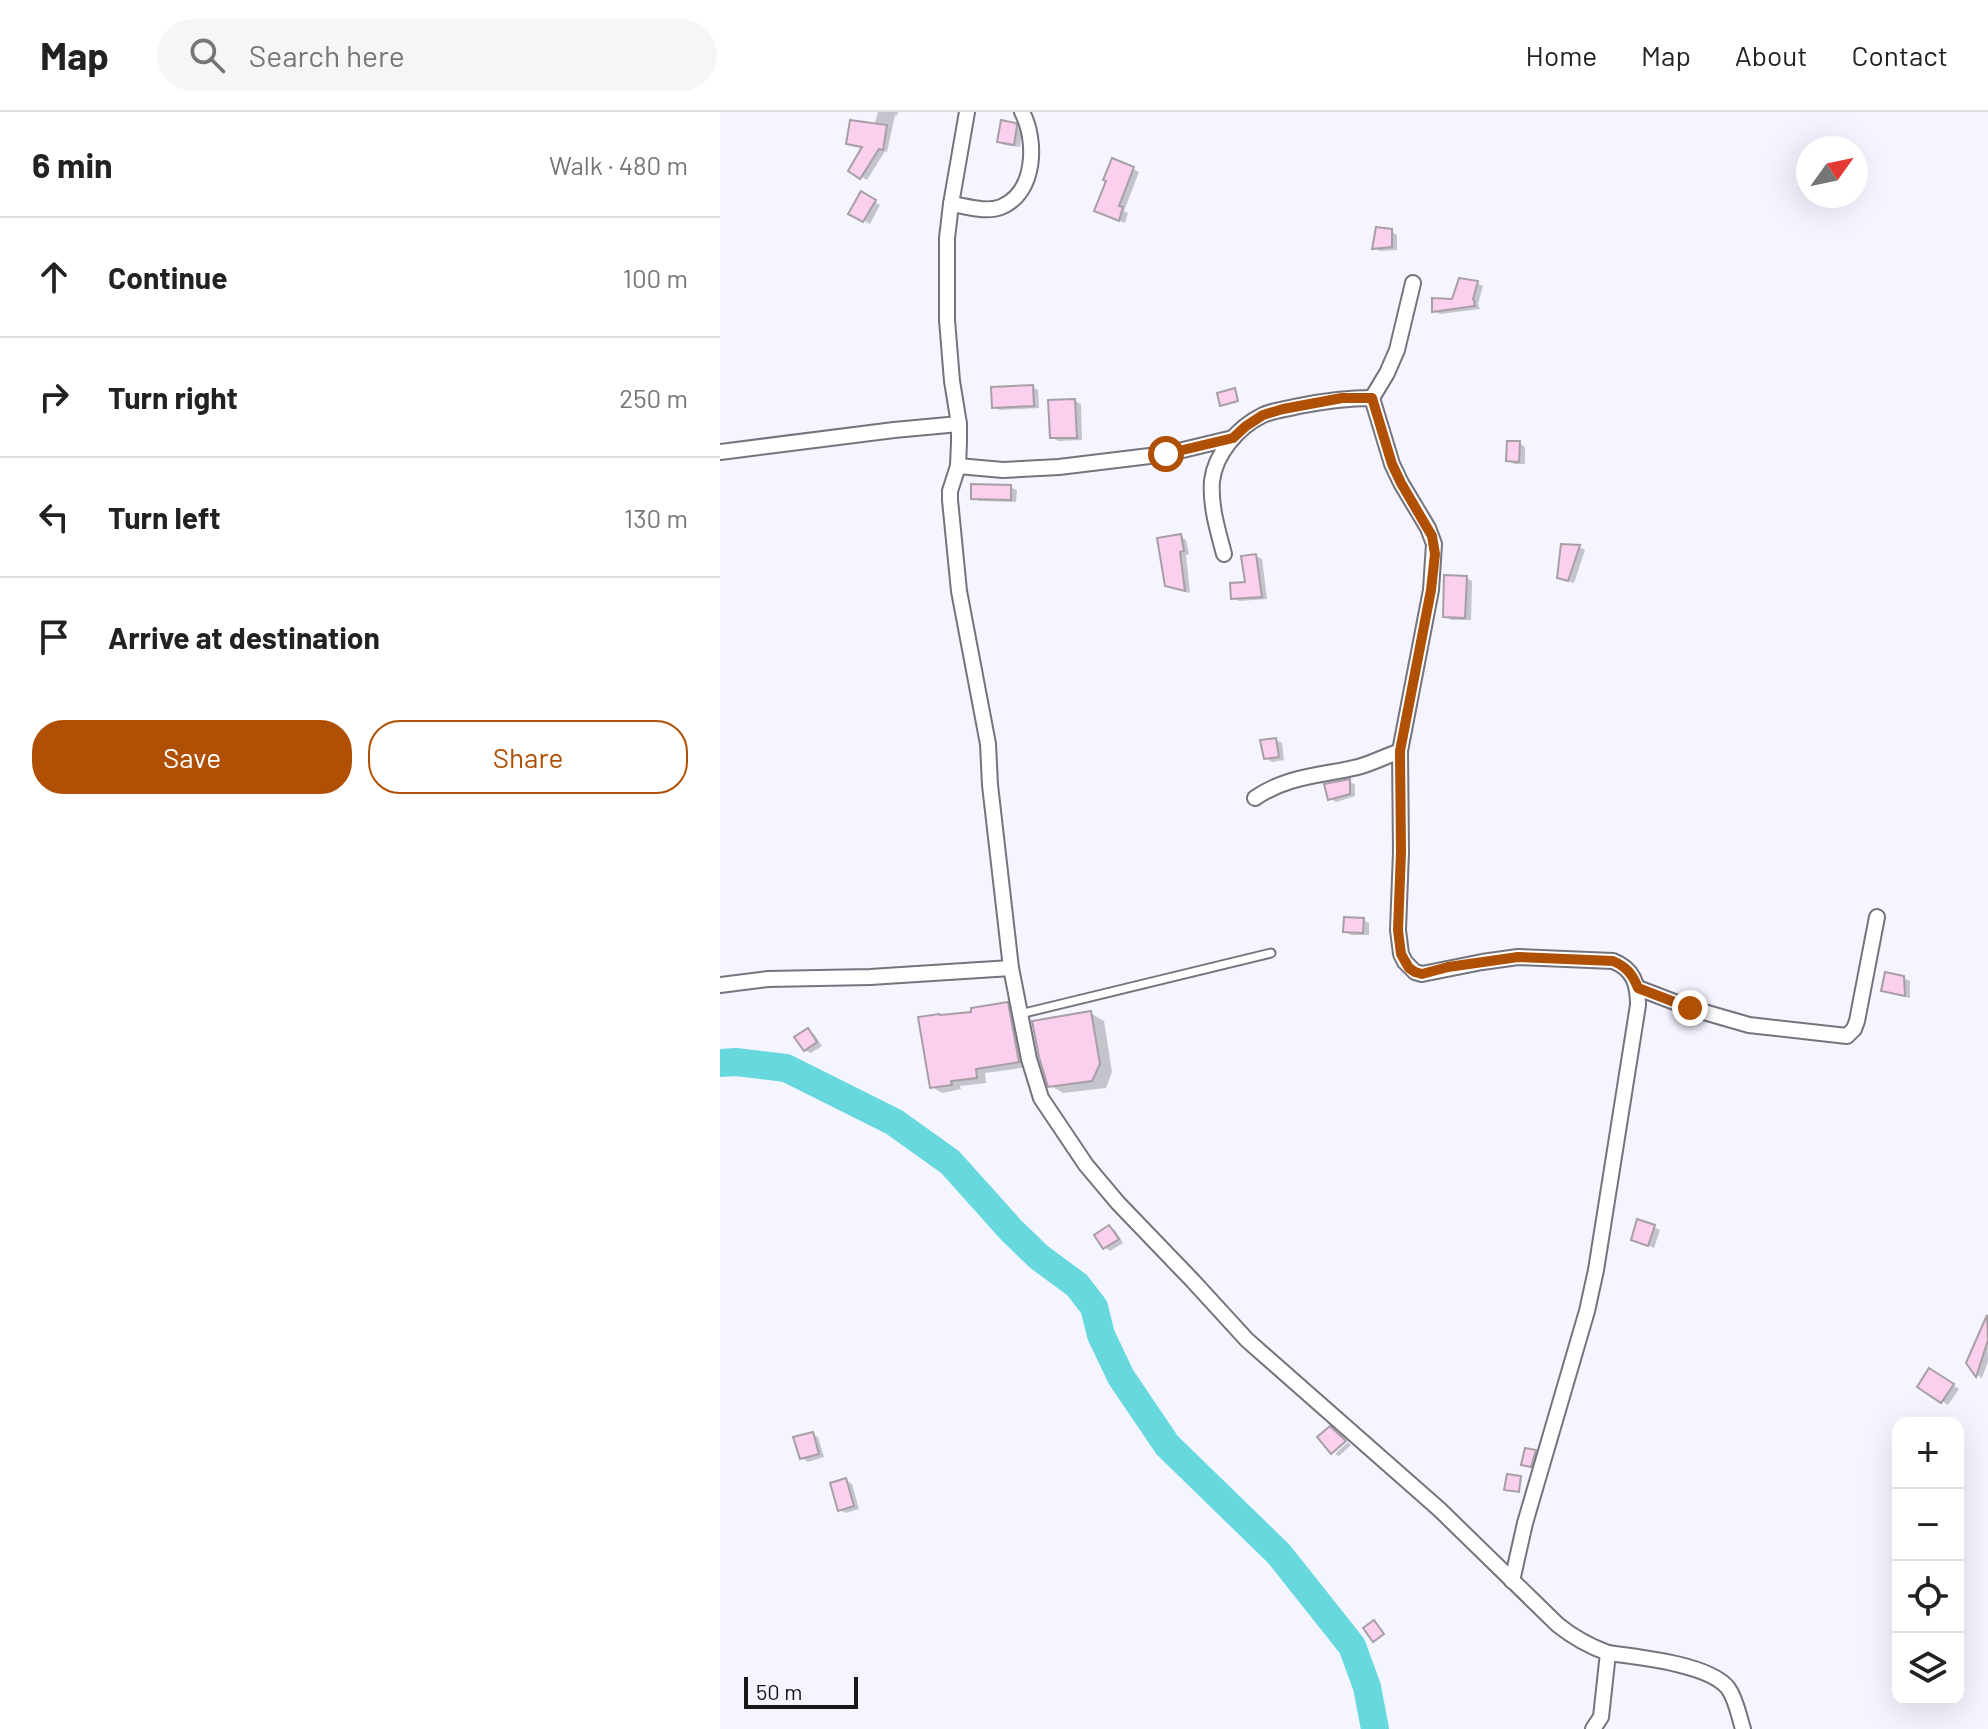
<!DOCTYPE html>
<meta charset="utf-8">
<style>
:root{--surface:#fff;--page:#f6f6f6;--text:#222;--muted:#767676;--line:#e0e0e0;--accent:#b05004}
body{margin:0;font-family:Barlow,sans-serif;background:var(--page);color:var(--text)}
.controls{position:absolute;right:24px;bottom:24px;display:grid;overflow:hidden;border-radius:16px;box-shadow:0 8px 32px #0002}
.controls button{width:72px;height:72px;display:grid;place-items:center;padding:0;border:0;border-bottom:2px solid var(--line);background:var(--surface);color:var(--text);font:40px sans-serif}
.compass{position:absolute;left:1076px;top:24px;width:72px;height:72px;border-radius:50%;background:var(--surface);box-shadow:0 8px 32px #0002;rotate:57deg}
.scale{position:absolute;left:24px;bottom:20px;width:114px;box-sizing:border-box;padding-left:8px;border:4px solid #17171a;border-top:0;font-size:22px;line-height:28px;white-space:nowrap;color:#17171a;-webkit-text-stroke:6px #f5f5ff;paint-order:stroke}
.stop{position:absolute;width:24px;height:24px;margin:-18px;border:6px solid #b05004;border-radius:50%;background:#fff}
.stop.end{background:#b05004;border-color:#fff;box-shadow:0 2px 8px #0008}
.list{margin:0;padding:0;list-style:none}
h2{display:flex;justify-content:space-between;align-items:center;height:104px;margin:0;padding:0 32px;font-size:34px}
h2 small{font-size:26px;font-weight:400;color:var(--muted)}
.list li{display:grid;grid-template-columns:52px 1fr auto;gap:24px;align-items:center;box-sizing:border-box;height:120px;padding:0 32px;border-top:2px solid var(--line)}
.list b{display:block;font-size:30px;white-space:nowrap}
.list em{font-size:26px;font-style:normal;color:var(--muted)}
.actions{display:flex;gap:16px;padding:24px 32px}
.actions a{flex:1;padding:18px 0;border:2px solid var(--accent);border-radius:32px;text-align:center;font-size:28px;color:var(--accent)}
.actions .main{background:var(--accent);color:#fff}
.icon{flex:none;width:44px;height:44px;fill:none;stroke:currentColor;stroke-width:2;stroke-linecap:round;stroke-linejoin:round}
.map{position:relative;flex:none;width:1268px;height:1617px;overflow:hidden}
header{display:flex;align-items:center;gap:48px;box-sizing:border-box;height:112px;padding:0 40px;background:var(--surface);border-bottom:2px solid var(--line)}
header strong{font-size:38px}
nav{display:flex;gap:44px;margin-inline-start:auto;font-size:28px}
.search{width:560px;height:72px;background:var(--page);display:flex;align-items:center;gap:20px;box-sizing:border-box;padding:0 28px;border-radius:44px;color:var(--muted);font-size:30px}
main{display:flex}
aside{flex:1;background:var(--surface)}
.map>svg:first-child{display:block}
</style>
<header>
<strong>Map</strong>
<div class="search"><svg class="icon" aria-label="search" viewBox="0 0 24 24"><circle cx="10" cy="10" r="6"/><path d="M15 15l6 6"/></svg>Search here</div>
<nav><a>Home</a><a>Map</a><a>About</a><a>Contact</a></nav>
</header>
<main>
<aside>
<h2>6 min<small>Walk · 480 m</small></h2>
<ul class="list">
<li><svg class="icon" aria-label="ahead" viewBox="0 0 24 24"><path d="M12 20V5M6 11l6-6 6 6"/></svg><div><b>Continue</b></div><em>100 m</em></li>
<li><svg class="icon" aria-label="right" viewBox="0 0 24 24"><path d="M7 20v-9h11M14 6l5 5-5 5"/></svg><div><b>Turn right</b></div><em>250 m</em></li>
<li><svg class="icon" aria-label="left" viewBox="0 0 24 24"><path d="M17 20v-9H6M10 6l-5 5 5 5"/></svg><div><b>Turn left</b></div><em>130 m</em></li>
<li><svg class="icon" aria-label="arrive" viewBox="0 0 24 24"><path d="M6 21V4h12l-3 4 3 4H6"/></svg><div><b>Arrive at destination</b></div></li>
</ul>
<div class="actions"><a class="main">Save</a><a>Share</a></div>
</aside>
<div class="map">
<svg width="1268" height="1617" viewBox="0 0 1268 1617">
<rect width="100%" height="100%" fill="#f5f5ff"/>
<!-- shadow -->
<g fill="#0003">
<path d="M 158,0 L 178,0 L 177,4 L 175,3 L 167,40 L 165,39 L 147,68 L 130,58 L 144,36 L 134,35 L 128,31 L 154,14 Z"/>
<path d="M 295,13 L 302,18 L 300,35 L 285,33 L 279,29 Z"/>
<path d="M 413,57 L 419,60 L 404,99 L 408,101 L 405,111 L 383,102 Z"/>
<path d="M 141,82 L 160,93 L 150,112 L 131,101 Z"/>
<path d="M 671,119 L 677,123 L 677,138 L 660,139 L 654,136 Z"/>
<path d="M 757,171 L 763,174 L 758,192 L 760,197 L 720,202 L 714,199 L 734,189 Z"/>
<path d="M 312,275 L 318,278 L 319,296 L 280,298 L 274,295 Z"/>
<path d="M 355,289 L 361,292 L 362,328 L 338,329 L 332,325 Z"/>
<path d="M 799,331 L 805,335 L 805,352 L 794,352 L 788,348 Z"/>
<path d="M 290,375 L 297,378 L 296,390 L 259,389 L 253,385 Z"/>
<path d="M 460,424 L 466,428 L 469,442 L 466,443 L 470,481 L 453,477 L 446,473 Z"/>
<path d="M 843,434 L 860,435 L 865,438 L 854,471 L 845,468 Z"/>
<path d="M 536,444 L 542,447 L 547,487 L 519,489 L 513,486 L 528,472 Z"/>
<path d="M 746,466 L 752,469 L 751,508 L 731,508 L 725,504 Z"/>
<path d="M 556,628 L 562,631 L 564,648 L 552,650 L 546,646 Z"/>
<path d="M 629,669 L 635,673 L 635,684 L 616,690 L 610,686 Z"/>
<path d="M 643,808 L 649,811 L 649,823 L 631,823 L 625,819 Z"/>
<path d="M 1183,866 L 1190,869 L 1190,886 L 1169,881 L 1163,878 Z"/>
<path d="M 287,892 L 297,898 L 308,955 L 265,961 L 266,971 L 240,974 L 241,977 L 222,981 L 212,975 L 254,902 Z"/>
<path d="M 370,901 L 384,909 L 392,960 L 386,976 L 343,981 L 330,973 Z"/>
<path d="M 88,919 L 94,922 L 102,934 L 91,941 L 85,938 Z"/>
<path d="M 389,1115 L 395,1118 L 403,1131 L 390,1139 L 384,1135 Z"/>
<path d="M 934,1115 L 940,1118 L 934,1136 L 913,1127 Z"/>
<path d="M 1268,1206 L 1268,1249 L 1262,1266 L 1257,1263 L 1248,1251 Z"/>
<path d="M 1210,1259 L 1239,1277 L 1228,1293 L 1200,1274 Z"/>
<path d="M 92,1322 L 98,1325 L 104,1345 L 88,1350 L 82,1346 Z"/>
<path d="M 628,1330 L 631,1333 L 619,1344 L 615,1342 Z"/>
<path d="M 815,1340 L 820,1343 L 816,1356 L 804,1352 Z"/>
<path d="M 126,1368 L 132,1372 L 139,1397 L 126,1401 L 120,1398 Z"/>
</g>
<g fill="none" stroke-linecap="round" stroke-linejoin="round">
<!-- river -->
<path stroke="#67d9de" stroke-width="28" d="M 0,951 L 16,950 L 66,956 L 174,1010 L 230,1050 L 291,1118 L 319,1145 L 357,1173 L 374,1195 L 381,1223 L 401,1265 L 447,1333 L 559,1442 L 632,1534 L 647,1575 L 655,1617"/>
</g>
<!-- building -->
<g fill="#fbd0ef" stroke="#a89fa5" stroke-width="2">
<path d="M 130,8 L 167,13 L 163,38 L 159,37 L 140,67 L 128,59 L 142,35 L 126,32 Z"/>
<path d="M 281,8 L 296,11 L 297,14 L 294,33 L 277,30 Z"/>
<path d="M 392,46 L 414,55 L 399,94 L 403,95 L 399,109 L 374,99 L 386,69 L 383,68 Z"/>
<path d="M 141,79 L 156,88 L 143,110 L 128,102 Z"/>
<path d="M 656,115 L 672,117 L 672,135 L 652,137 Z"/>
<path d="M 739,166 L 758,169 L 753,187 L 754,188 L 755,194 L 712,200 L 712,186 L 732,187 Z"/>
<path d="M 313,273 L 314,294 L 272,296 L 271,275 Z"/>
<path d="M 515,276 L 518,289 L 500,294 L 497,281 Z"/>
<path d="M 355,287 L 357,326 L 330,326 L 328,288 Z"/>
<path d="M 787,329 L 800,329 L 799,350 L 786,349 Z"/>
<path d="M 251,372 L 291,373 L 291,388 L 251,387 Z"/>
<path d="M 461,422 L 464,439 L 460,440 L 465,479 L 445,474 L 437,426 Z"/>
<path d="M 841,432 L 860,433 L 848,469 L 837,466 Z"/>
<path d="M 536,442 L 542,485 L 511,487 L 510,471 L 525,470 L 521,444 Z"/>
<path d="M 724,463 L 747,464 L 745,506 L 723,505 Z"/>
<path d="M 556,626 L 559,645 L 544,647 L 540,628 Z"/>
<path d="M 630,667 L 630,682 L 608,688 L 604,672 Z"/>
<path d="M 624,805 L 644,806 L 643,821 L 623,820 Z"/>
<path d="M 1165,860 L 1184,864 L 1185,884 L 1161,879 Z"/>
<path d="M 288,890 L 299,950 L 256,957 L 257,966 L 231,969 L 232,973 L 210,976 L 198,905 L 219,902 L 220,903 L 251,900 L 251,896 Z"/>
<path d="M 371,899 L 380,952 L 372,969 L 328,975 L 319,945 L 312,909 Z"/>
<path d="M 88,916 L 97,930 L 84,939 L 74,925 Z"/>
<path d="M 917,1107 L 935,1113 L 928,1134 L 911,1128 Z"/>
<path d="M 389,1113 L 399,1127 L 383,1137 L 374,1123 Z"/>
<path d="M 1267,1203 L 1268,1228 L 1256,1265 L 1246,1251 Z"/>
<path d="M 1209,1256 L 1234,1272 L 1221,1291 L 1197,1275 Z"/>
<path d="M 610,1314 L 626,1329 L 611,1342 L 597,1325 Z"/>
<path d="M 93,1320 L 99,1342 L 80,1347 L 73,1325 Z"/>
<path d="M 805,1336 L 816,1338 L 811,1355 L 801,1353 Z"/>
<path d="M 787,1362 L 801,1364 L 799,1380 L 784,1378 Z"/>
<path d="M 126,1366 L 134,1394 L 118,1399 L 110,1371 Z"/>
<path d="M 654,1508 L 664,1522 L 653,1530 L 643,1516 Z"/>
</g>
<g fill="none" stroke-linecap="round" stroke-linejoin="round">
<defs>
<path id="service" d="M 300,902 L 551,841"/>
<g id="minor">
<path d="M 247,0 L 231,92 L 227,126 L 227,208 L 232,269 L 239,312 L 239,330 L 238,354 L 230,379 L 230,388 L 239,479 L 268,632 L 270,673 L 291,856 L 309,947 L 321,986 L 366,1053 L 398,1091 L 473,1169 L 527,1228 L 719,1397 L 838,1513 C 853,1525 869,1534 888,1541 L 881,1605 L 873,1617"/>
<path d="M 231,92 C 246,94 266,101 281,95 C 316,81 317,28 302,0"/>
<path d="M 652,286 L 667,261 L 677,238 L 693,171"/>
<path d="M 0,340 L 174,318 L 239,312"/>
<path d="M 238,354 L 283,358 L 339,355 L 446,342 L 513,326"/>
<path d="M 504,442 C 498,419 490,394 492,369 C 495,342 518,315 543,303 C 554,298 567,297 579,294 C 604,289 626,286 652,286 L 672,352 L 681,371 L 708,416 L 714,432 L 711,478 L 680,639 L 681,740 L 678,818 L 681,842 L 685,850 L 695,860 L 702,862 L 762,850 L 798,845 L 893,849 C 914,857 918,873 918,893 L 876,1158 L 867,1199 L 805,1411 L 792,1469"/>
<path d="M 535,686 C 569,663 601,664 638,655 C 653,651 666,644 680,639"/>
<path d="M 0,873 L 48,867 L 150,865 L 291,856"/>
<path d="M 918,876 L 970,896 L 1029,913 L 1127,924 L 1134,917 L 1137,909 L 1157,805"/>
<path d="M 888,1541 C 918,1545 989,1552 1008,1576 C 1016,1587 1019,1604 1023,1617"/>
</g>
</defs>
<!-- service casing -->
<use href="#service" stroke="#75747d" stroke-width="11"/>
<!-- minor casing -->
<use href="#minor" stroke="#75747d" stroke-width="18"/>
<!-- service -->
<use href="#service" stroke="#fff" stroke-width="7"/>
<!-- minor -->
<use href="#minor" stroke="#fff" stroke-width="14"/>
</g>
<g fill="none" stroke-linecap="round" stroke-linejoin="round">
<!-- route -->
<path stroke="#b05004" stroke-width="10" d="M 446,342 L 513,326 L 526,314 L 543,303 L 563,297 L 622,286 L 652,286 L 672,352 L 681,371 L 712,424 L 715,442 L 711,478 L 680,639 L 681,740 L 678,818 L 681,842 L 689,856 L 695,860 L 702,862 L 728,855 L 798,845 L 893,849 C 907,855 913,863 918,876 L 970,896"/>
</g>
</svg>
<div class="controls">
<button>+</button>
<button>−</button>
<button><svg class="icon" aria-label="locate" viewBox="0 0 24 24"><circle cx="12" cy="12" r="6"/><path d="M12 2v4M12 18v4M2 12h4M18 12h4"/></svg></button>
<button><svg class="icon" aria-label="layers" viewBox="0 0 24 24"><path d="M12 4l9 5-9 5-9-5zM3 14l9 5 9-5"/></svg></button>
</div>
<svg class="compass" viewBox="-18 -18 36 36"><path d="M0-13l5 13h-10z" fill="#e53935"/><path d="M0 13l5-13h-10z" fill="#767676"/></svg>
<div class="scale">50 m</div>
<div class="stop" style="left:446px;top:342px"></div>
<div class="stop end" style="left:970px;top:896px"></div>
</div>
</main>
